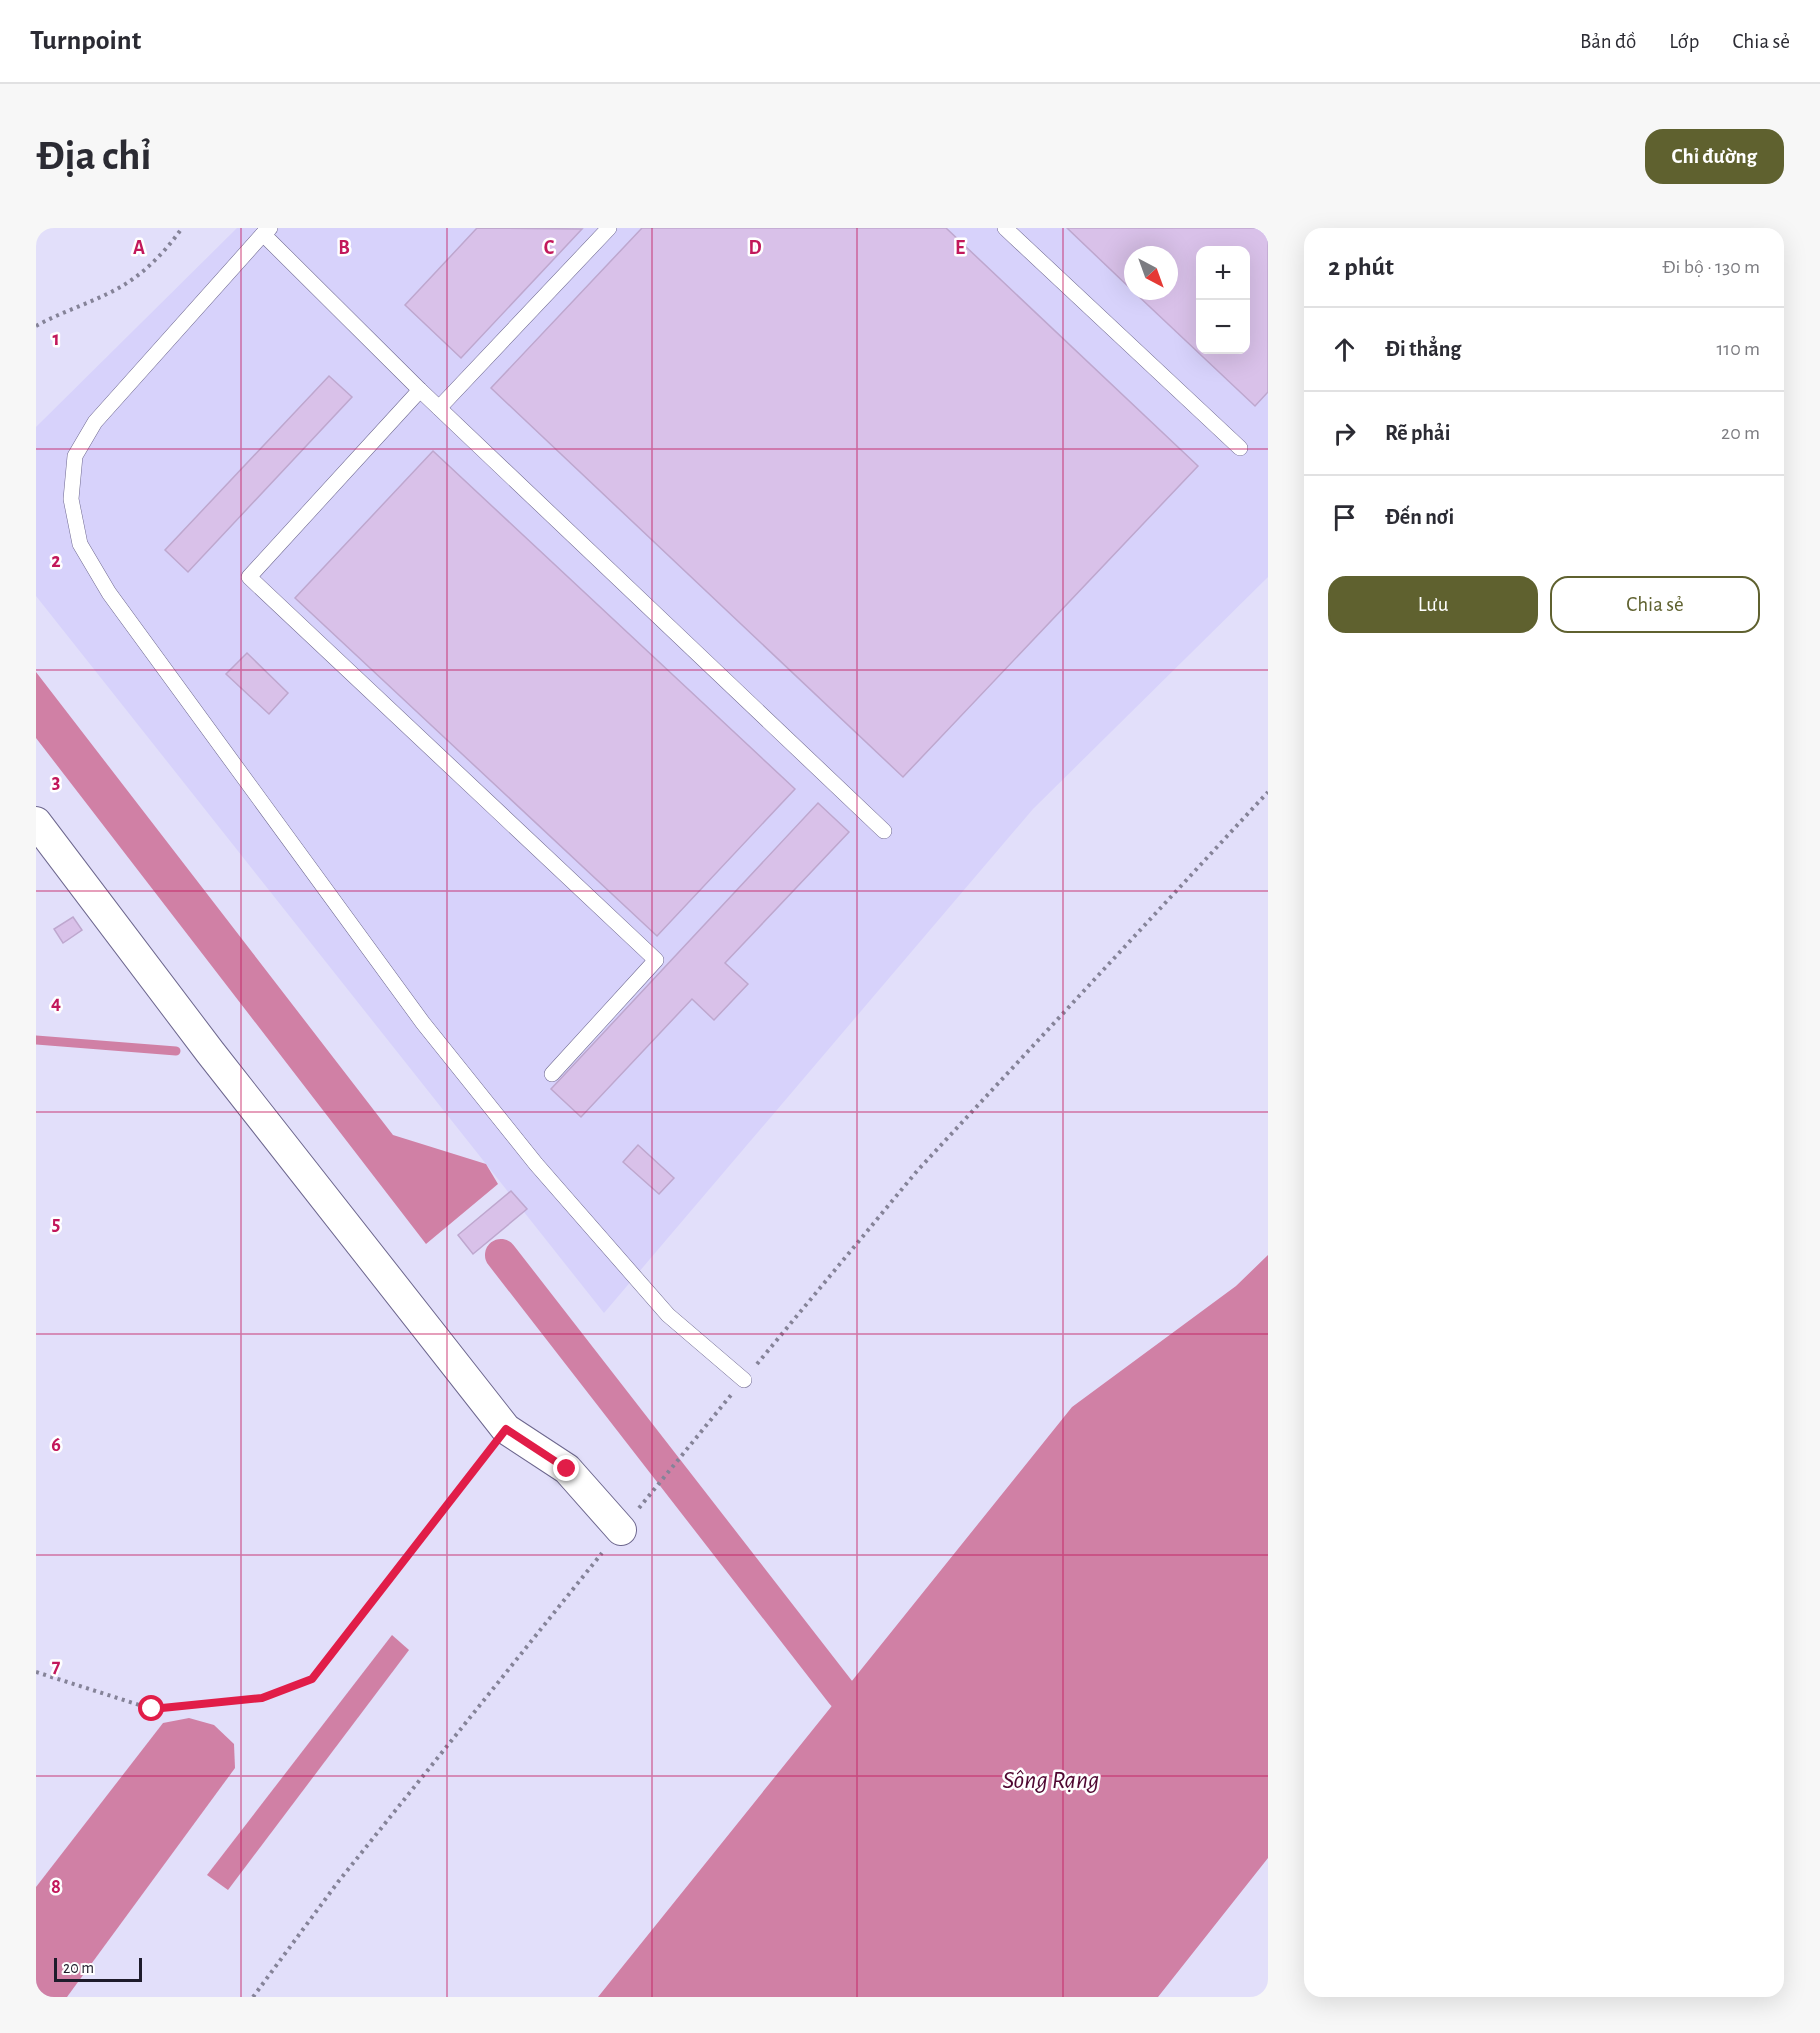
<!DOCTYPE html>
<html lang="vi">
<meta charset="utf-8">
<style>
:root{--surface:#fff;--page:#f7f7f7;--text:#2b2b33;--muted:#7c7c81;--line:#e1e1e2;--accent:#5f612f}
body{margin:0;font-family:"Alegreya Sans",sans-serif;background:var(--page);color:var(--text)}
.controls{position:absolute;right:18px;top:18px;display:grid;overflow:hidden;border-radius:12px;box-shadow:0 6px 24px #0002}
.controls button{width:54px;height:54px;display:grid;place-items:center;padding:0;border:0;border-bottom:2px solid var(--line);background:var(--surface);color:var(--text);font:30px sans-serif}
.compass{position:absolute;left:1088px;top:18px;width:54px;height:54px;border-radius:50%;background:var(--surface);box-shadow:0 6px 24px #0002;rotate:139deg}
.scale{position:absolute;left:18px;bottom:15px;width:88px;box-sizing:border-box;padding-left:6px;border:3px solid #1e1c2b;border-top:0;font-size:16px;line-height:21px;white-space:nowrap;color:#1e1c2b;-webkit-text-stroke:4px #fff;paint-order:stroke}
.stop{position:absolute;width:18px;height:18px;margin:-14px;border:4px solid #e11d48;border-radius:50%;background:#fff}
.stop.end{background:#e11d48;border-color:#fff;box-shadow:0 2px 6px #0008}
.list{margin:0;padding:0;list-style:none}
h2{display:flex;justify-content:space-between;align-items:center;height:78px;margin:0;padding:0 24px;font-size:26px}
h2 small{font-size:20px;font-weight:400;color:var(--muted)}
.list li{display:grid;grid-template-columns:39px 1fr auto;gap:18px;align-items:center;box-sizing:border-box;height:84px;padding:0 24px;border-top:2px solid var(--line)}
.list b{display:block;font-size:22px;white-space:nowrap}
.list em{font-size:20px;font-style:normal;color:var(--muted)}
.actions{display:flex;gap:12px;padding:18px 24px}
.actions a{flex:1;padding:14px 0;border:2px solid var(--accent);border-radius:18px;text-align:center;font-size:21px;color:var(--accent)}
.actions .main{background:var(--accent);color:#fff}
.icon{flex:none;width:33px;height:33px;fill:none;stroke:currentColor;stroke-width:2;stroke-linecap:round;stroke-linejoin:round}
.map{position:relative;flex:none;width:1232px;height:1769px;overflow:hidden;border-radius:18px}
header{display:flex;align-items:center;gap:36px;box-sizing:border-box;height:84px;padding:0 30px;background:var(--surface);border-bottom:2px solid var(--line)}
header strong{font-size:28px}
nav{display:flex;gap:33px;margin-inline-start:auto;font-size:21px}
.intro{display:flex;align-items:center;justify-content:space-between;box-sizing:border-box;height:144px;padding:0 36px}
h1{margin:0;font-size:42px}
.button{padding:15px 27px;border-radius:18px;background:var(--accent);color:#fff;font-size:21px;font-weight:700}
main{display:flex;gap:36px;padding:0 36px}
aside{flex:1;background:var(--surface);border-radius:18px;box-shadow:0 6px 24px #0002}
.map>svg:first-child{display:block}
</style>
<header>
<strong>Turnpoint</strong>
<nav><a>Bản đồ</a><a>Lớp</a><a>Chia sẻ</a></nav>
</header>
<div class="intro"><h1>Địa chỉ</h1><a class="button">Chỉ đường</a></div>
<main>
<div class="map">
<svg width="1232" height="1769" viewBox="0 0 1232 1769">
<rect width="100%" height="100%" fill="#e2dffa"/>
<!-- built -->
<path fill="#d7d2fb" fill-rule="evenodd" d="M 201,0 L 1232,0 L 1232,349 L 997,581 L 568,1085 L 0,368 L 0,199 ZM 1164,22 L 1210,22 L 1210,122 L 1164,122 ZM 1097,27 L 1133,27 L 1133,63 L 1097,63 Z"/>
<!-- water -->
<g fill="#d080a5">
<path d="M 0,444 L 357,907 L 450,936 L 462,956 L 390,1016 L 0,510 Z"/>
<path d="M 1232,1027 L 1232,1630 L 1122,1769 L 562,1769 L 1036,1179 L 1200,1058 Z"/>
<path d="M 356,1407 L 373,1422 L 192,1662 L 171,1647 Z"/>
<path d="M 153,1490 L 178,1497 L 198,1516 L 199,1540 L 31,1769 L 0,1769 L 0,1659 L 127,1495 Z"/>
</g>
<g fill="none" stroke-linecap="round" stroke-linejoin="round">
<!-- stream -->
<path stroke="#d080a5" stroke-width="9" d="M 0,812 L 140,823"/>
<!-- canal -->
<path stroke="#d080a5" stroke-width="32" d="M 465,1027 L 806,1466"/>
</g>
<!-- building -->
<g fill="#d9c1e9" stroke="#bea7ce" stroke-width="1.5" fill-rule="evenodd">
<path d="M 441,0 L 546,1 L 425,130 L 369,77 Z"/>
<path d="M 606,0 L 910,0 L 1162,238 L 867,549 L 455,160 Z"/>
<path d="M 1031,0 L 1232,0 L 1232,164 L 1219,178 L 1097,63 L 1133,63 L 1133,27 L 1097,27 L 1097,63 ZM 1164,22 L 1210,22 L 1210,122 L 1164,122 Z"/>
<path d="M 293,148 L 316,169 L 152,344 L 129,322 Z"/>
<path d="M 397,223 L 759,561 L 621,708 L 259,370 Z"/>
<path d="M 211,425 L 252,465 L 233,486 L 190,446 Z"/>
<path d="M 782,575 L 813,604 L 689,735 L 712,756 L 678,792 L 656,771 L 545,889 L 515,861 Z"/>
<path d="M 37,689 L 46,702 L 27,715 L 18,701 Z"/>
<path d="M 602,917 L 638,950 L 623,966 L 587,934 Z"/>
<path d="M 475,963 L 491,981 L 437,1026 L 422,1007 Z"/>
</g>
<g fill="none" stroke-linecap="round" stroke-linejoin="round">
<defs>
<g id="lane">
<path d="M 234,0 L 227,6 L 384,162 L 848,603"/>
<path d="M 969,0 L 1204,220"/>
<path d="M 227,6 L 59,194 L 39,228 L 35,271 L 44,316 L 73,365 L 387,795 L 500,936 L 632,1087 L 708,1152"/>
<path d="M 384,162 L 213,349 L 620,732 L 516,846"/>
<path d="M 403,180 L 573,0"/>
</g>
<path id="street" d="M 0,594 L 174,824 L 470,1201 L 531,1241 L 585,1302"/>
</defs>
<!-- lane casing -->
<use href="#lane" stroke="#6d678e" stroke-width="16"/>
<!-- street casing -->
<use href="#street" stroke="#6d678e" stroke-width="32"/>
<!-- path -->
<g stroke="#858398" stroke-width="4" stroke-dasharray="3 4.5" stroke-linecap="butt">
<path d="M 0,98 C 23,85 49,77 73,65 C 103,51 127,27 146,0"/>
<path d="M 721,1136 L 881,943 L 1232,564"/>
<path d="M 603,1280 L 695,1167"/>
<path d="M 0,1444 L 116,1481 L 226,1470 L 276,1451 L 453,1223"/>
<path d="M 217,1769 L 302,1654 L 566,1325"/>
</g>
<!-- lane -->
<use href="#lane" stroke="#fff" stroke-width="15"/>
<!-- street -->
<use href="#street" stroke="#fff" stroke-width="30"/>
</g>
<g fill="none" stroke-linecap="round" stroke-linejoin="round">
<!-- route -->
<path stroke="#e11d48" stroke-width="8" d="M 116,1481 L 226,1470 L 276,1451 L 470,1201 L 531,1241"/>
</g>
<!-- grid -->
<path fill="none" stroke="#c2185b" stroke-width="1.5" stroke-opacity="0.55" d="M 205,0 L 205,1769M 411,0 L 411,1769M 616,0 L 616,1769M 821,0 L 821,1769M 1027,0 L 1027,1769M 0,221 L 1232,221M 0,442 L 1232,442M 0,663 L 1232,663M 0,884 L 1232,884M 0,1106 L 1232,1106M 0,1327 L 1232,1327M 0,1548 L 1232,1548"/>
<g text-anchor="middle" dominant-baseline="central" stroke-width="5" stroke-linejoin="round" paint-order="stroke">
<!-- water labels -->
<g font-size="26" font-style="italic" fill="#4f0731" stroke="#fff">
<text x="1015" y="1552">Sông Rạng</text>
</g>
</g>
<g font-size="20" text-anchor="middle" font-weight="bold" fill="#c2185b" stroke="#fff" stroke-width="5" stroke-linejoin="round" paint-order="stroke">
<text x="103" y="26">A</text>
<text x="308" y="26">B</text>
<text x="513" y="26">C</text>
<text x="719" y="26">D</text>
<text x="924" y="26">E</text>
<text x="20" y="117">1</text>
<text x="20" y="339">2</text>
<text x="20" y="560">3</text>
<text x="20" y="781">4</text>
<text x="20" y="1002">5</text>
<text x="20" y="1223">6</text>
<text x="20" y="1444">7</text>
<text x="20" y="1665">8</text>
</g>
</svg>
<div class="controls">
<button>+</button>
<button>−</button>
</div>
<svg class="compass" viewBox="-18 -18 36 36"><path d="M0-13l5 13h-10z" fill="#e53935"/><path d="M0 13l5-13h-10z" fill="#7c7c81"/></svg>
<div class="scale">20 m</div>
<div class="stop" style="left:116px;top:1481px"></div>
<div class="stop end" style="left:531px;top:1241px"></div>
</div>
<aside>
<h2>2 phút<small>Đi bộ · 130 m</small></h2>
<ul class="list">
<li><svg class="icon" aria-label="ahead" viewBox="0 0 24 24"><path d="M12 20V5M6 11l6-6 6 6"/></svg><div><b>Đi thẳng</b></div><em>110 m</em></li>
<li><svg class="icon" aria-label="right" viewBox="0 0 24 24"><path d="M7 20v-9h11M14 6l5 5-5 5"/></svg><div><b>Rẽ phải</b></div><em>20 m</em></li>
<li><svg class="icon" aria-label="arrive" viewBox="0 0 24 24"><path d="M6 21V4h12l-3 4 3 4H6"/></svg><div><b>Đến nơi</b></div></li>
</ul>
<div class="actions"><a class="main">Lưu</a><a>Chia sẻ</a></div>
</aside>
</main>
